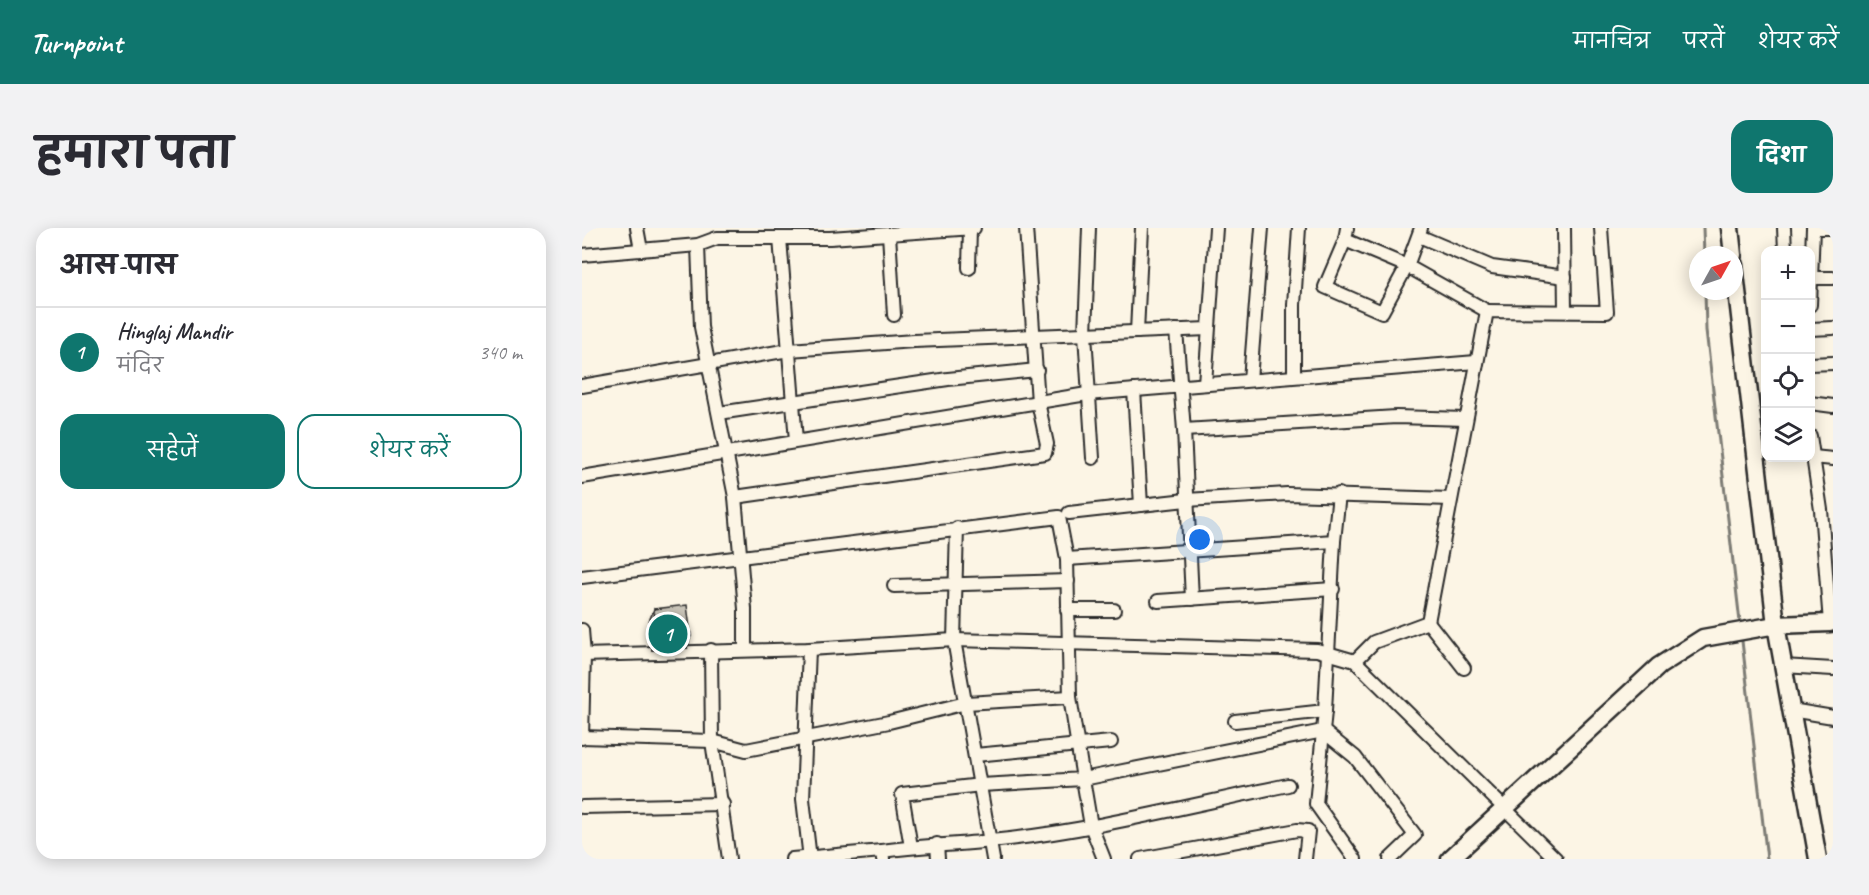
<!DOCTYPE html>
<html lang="hi">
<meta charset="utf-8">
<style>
:root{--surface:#fff;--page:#f2f2f3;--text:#2b2b33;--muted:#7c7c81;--line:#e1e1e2;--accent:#0f766e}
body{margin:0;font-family:Caveat,"Playpen Sans Deva",sans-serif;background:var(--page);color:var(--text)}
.controls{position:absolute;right:18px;top:18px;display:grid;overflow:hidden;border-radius:12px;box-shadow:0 3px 15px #0003}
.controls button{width:54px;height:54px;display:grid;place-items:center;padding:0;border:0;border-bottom:2px solid var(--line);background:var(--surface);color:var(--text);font:30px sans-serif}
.compass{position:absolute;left:1107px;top:18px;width:54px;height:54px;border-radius:50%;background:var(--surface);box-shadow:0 3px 15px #0003;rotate:50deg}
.you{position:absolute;left:618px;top:312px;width:21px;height:21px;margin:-15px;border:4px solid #fff;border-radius:50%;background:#1a73e8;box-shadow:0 0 0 9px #1a73e833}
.badge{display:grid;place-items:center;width:39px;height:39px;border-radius:50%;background:var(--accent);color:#fff;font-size:20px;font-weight:700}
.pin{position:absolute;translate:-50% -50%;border:3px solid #fff;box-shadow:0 2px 6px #0006}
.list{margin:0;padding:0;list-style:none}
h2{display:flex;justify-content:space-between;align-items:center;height:78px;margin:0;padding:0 24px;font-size:26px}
h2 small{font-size:20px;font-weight:400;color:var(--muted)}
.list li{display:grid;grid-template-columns:39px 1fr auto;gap:18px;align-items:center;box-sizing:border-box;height:90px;padding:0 24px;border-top:2px solid var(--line)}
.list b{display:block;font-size:22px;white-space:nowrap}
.list p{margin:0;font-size:20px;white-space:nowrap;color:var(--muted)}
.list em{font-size:20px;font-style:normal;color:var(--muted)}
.actions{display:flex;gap:12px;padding:18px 24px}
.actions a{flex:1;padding:14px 0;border:2px solid var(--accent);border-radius:18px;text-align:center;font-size:21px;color:var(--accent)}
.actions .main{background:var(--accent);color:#fff}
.icon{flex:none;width:33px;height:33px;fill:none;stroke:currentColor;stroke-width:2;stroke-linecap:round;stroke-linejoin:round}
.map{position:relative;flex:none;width:1251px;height:631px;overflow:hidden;border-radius:18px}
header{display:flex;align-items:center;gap:36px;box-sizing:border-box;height:84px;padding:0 30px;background:var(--accent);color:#fff}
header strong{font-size:28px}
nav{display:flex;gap:33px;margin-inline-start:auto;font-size:21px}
.intro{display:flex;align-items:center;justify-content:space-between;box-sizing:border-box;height:144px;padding:0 36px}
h1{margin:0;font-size:42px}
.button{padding:15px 27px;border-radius:18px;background:var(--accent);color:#fff;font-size:21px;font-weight:700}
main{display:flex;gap:36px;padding:0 36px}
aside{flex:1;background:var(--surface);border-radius:18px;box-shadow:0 3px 15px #0003}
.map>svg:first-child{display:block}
</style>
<header>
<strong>Turnpoint</strong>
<nav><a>मानचित्र</a><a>परतें</a><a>शेयर करें</a></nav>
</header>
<div class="intro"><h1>हमारा पता</h1><a class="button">दिशा</a></div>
<main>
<aside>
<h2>आस-पास<small></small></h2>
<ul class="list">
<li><span class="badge">1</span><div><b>Hinglaj Mandir</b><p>मंदिर</p></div><em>340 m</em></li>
</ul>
<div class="actions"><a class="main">सहेजें</a><a>शेयर करें</a></div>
</aside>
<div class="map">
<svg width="1251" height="631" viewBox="0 0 1251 631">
<rect width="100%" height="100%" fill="#fcf5e5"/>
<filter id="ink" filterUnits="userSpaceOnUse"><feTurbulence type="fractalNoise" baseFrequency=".0167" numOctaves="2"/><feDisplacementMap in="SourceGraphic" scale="12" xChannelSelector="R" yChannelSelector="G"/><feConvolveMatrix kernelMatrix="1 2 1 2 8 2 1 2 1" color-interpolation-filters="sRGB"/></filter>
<g filter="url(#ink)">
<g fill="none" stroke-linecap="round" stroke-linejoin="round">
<!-- stream -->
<g stroke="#7d7b74" stroke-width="3">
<path d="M 1121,0 L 1122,27"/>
<path d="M 1123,63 L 1124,102 L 1158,394"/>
<path d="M 1160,413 L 1185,631"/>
</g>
<defs>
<g id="minor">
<path d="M 55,0 L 59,22"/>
<path d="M 507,0 L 503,106 L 511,230"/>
<path d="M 765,0 L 763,12 L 743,59 L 800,84 L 825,38 L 839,0"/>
<path d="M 982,0 L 983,83"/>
<path d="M 1202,0 L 1203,22"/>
<path d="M 1231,0 L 1250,0"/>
<path d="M 307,6 L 312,87"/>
<path d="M 837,8 L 910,39 L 983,49"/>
<path d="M 198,10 L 214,213"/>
<path d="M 763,12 L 825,38 L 905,83"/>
<path d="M 116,17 L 119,99 L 153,269 L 163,381 L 163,421"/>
<path d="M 0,27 L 116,17 L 135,10 L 248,10 L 392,0"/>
<path d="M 387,40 L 388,0"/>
<path d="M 1230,50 L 1251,50"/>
<path d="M 1228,77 L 1231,0"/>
<path d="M 1228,101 L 1251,100"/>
<path d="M 594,102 L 602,202 L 610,371"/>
<path d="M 555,104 L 560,0"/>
<path d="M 1228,136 L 1251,135"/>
<path d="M 712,148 L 712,77 L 717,0"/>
<path d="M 668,152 L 680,0"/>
<path d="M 623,156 L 634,0"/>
<path d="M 0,158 L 207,122 L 332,113 L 626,101"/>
<path d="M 552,162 L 559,277"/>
<path d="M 1228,175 L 1251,178"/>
<path d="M 137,185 L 366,151 L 455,142"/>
<path d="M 602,202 L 814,189 L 884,191"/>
<path d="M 1228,208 L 1239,282 L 1248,395 L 1251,395"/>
<path d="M 1231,229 L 1251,231"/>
<path d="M 0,249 L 505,166 L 894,134"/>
<path d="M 153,269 L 463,225 L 465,216 L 456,174 L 444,0"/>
<path d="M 487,285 L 604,272 L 705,266 L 869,271"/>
<path d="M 375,300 L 372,412 L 411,631"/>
<path d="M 752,313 L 743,483 L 734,576 L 773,631"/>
<path d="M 485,331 L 752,313 L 757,266"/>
<path d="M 0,349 L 477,289 L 485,331 L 488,469 L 501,551 L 399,557 L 320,566 L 329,619"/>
<path d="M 312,358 L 486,353"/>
<path d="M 576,373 L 751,361"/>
<path d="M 485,382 L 532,382"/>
<path d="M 846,394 L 882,440"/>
<path d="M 0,402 L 2,427 L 0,510"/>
<path d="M 227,421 L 221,571 L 228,631"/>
<path d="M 129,422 L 130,513 L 147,631"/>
<path d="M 0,427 L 227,421 L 372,412 L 735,422 L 773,433 L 974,631"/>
<path d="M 773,433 L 792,414 L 846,394 L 905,83 L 1025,84 L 1019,0"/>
<path d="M 1201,438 L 1251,441"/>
<path d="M 1209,482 L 1251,489"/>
<path d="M 653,493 L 743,483"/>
<path d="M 0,509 L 130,513 L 164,522 L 307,494 L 384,475 L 488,469"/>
<path d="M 393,527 L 529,514"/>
<path d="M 0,579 L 141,576"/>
<path d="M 355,616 L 356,631"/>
<path d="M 210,631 L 300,623"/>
<path d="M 301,631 L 300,623 C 337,618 373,617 409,613 C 509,603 608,577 706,557"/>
<path d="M 522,631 L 509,598 L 501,551 L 741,503 L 773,529 L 833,607 L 808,631"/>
<path d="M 558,631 L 715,602 L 726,603 L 723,631"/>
</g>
<g id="tertiary">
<path d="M 1148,0 L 1151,27"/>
<path d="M 1152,37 L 1194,397 L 1236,631"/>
<path d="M 868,631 L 1077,438 L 1121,410 L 1194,397 L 1248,395"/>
</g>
</defs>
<!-- minor casing -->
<use href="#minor" stroke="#2b2b2b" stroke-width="16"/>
<!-- tertiary casing -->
<use href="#tertiary" stroke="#2b2b2b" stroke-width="21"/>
<!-- minor -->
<use href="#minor" stroke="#fcf5e5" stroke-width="12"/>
<!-- tertiary -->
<use href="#tertiary" stroke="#fcf5e5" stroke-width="16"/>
</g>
<!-- wall -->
<path fill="#aca89d" stroke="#2b2b2b" stroke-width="1.5" d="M 72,381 L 105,420 L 70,422 L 67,393 Z"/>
<!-- shaded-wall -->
<path fill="#8c8880" stroke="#2b2b2b" stroke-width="1.5" d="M 109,408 L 105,420 L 70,422 L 75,410 Z"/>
<!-- building -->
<path fill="#c8c3b7" stroke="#2b2b2b" stroke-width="1.5" d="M 105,377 L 109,408 L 75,410 L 72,381 Z"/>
</g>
</svg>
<div class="controls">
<button>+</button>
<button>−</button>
<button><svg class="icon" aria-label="locate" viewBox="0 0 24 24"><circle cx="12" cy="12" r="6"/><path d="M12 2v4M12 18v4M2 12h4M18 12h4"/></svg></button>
<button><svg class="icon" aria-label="layers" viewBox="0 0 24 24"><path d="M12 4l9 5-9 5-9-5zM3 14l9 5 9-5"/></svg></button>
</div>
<svg class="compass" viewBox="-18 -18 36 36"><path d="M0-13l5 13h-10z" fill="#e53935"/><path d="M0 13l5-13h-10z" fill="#7c7c81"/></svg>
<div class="you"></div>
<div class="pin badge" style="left:86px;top:406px">1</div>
</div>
</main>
